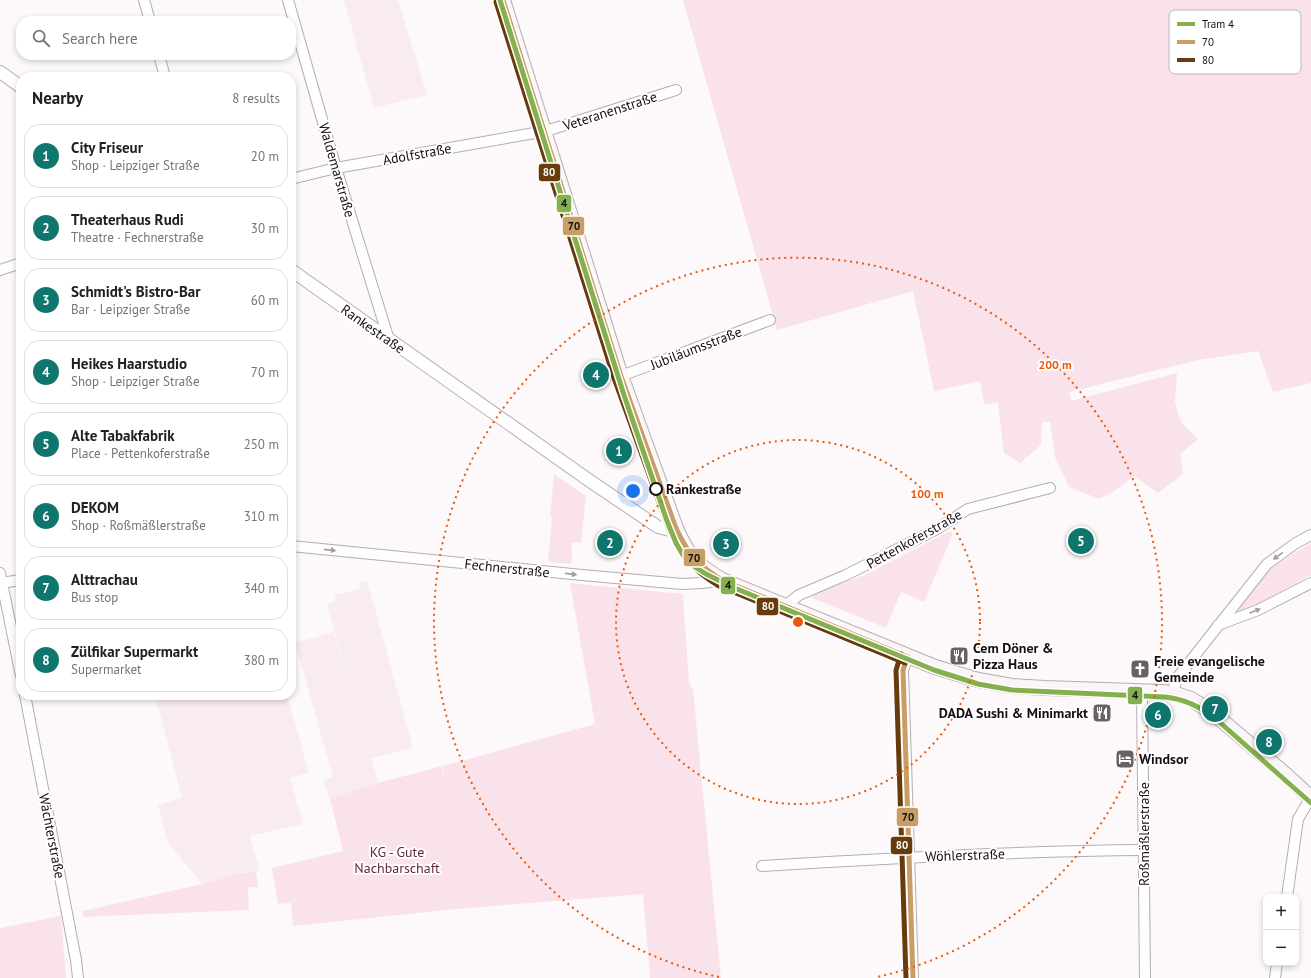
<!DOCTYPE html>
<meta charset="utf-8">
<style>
:root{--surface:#fff;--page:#f2f2f2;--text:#202124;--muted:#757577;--line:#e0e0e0;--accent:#0f766e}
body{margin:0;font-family:"PT Sans",sans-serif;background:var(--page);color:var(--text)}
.controls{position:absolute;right:12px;bottom:12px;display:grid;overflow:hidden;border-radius:8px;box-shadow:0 2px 6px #0003}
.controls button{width:36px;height:36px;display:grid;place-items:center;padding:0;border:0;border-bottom:1px solid var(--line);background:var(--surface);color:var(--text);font:20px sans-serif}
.you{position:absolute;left:633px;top:491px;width:14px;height:14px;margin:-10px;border:3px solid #fff;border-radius:50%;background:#1a73e8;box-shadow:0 0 0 6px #1a73e833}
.badge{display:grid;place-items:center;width:26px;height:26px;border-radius:50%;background:var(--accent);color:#fff;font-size:13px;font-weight:700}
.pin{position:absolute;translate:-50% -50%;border:2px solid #fff;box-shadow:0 1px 4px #0006}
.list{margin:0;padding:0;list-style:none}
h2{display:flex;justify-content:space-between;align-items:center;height:52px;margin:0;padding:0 16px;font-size:17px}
h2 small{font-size:13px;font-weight:400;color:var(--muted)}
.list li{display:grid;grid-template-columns:26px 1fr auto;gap:12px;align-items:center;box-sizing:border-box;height:64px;margin:0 8px 8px;padding:0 8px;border:1px solid var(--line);border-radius:16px}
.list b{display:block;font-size:15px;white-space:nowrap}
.list p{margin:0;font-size:13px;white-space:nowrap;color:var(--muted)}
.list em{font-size:13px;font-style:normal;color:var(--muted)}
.icon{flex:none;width:22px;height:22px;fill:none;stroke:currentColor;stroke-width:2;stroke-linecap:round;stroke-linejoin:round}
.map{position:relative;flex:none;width:1311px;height:978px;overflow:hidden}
.search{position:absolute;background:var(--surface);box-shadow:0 2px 6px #0003;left:16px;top:16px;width:280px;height:44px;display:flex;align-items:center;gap:10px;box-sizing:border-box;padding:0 14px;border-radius:16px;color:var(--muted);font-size:15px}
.panel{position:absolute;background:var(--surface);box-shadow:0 2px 6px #0003;left:16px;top:72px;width:280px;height:628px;border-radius:16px}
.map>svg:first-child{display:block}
</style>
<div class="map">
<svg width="1311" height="978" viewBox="0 0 1311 978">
<rect width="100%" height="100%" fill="#fdf9fb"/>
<!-- built -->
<g fill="#f8ecf1">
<path d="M 344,0 L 398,0 L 427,95 L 374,108 Z"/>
<path d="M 367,580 L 413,748 L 371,758 L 378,783 L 331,802 L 323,780 L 333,777 L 295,643 L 334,632 L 355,705 L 327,604 L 336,601 L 334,595 L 360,589 L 359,583 Z"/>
<path d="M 155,695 L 287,695 L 309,773 L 290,778 L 303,824 L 250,836 L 260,871 L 240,873 L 202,884 L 168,843 L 158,805 L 182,798 Z"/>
</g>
<!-- green -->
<g fill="#fae2eb">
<path d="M 683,0 L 1311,0 L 1311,383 L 1273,392 L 1258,351 L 1198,360 L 1069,392 L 1071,401 L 1177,373 L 1175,402 L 1181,422 L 1198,439 L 1180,454 L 1183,474 L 1158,493 L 1134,476 L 1113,492 L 1099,499 L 1069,487 L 1055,457 L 1050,422 L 1042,422 L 1041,445 L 1020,463 L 1004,453 L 998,403 L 984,404 L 980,381 L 934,391 L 913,291 L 777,330 Z"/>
<path d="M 554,474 L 586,496 L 581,543 L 572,542 L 571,550 L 573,551 L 571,564 L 548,562 L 552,516 L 550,516 Z"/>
<path d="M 950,531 L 953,534 L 924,602 L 901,592 L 886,628 L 812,598 L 815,593 L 863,576 Z"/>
<path d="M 1311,543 L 1311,575 L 1245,611 L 1239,611 L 1240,605 L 1270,568 Z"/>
<path d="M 570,583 L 683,594 L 689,683 L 693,690 L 721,978 L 650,978 L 643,894 L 456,909 L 293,926 L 291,903 L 278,904 L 272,868 L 343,851 L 330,799 L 378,783 L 442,766 L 444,782 L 443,766 L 595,724 Z"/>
<path d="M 256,872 L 258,888 L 248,887 L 249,910 L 83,917 L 83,911 L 202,884 L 240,873 Z"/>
<path d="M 61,916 L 66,978 L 0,978 L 0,928 Z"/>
</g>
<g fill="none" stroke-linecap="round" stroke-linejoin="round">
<defs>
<g id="minor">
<path d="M 144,0 L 150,21"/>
<path d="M 288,0 L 336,168 L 389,340"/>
<path d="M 159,55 L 165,77"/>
<path d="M 291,179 L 336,168 L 546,131 L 676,90"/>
<path d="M 0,270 L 21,263"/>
<path d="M 621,376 L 770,320"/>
<path d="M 291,546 L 582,575 L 682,584 L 702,583 L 722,580"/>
<path d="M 0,573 L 21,676"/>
<path d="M 0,583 L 21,580"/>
<path d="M 785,606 L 799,595 L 846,575 L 937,529 L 968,509 L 1050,488"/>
<path d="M 1218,625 L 1258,610 L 1311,583"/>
<path d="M 908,657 L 903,670 L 913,978"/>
<path d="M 1142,691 L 1145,978"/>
<path d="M 1173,693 L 1177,678 L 1267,564 L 1296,543 L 1311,535"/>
<path d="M 25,695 L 76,960 L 78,978"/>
<path d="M 762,866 C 889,858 1016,851 1144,850"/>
<path d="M 1287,897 L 1298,819 L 1311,797"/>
<path d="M 1275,978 L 1277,963"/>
</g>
<g id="tertiary">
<path d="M 0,72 L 21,87"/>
<path d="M 291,270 L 590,481 L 658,527 L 670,530 L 676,528"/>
</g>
<path id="secondary" d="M 503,0 L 621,376 L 676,528 C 688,556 696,564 722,580 L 935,667 L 978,680 L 1012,686 L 1045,688 L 1162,692 L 1173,693 L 1191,699 L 1213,713 L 1285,774 L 1311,798"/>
</defs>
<!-- minor casing -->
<use href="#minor" stroke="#b5adb0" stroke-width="12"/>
<!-- tertiary casing -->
<use href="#tertiary" stroke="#b5adb0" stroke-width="14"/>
<!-- secondary casing -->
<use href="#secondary" stroke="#b5adb0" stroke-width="16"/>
<!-- minor -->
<use href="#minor" stroke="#fffefe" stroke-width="10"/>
<!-- tertiary -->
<use href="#tertiary" stroke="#fffefe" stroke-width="12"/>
<!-- secondary -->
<use href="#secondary" stroke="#faf6f8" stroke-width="14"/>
<defs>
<g id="bus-1">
<path d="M 503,0 L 621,376 L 676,528 C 688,554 698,565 722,580 L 908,657"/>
<path d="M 908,657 L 903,670 L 913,978"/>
</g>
<g id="bus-2">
<path d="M 496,2 L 614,378 L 669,530 C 682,558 693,570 719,586 L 905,663"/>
<path d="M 901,654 L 896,670 L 906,978"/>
</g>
</defs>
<!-- bus-1 casing -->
<use href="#bus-1" stroke="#fff" stroke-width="8"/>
<!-- bus-2 casing -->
<use href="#bus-2" stroke="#fff" stroke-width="8"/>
<!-- bus-1 -->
<use href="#bus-1" stroke="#c99d66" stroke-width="5"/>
<!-- bus-2 -->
<use href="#bus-2" stroke="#683b0c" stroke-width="5"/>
<defs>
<path id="tram-1" d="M 500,0 L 624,395 L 667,521 L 676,543 L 683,555 L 695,567 L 706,574 L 732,587 L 934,670 L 978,684 L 1012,690 L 1165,697 C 1185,699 1201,707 1216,719 L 1311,803"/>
</defs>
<!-- tram-1 casing -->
<use href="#tram-1" stroke="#fff" stroke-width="8"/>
<!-- tram-1 -->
<use href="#tram-1" stroke="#86b04e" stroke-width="5"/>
</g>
<!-- one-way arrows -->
<defs><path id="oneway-solid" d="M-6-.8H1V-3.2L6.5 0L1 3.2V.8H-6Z"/></defs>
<g fill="#a39ea0">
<use href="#oneway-solid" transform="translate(330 550) rotate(6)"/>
<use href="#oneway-solid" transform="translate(1278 556) rotate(144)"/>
<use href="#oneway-solid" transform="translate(571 574) rotate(6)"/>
<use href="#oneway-solid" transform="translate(1255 611) rotate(-23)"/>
</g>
<!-- distance rings -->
<g fill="none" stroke="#e8590c" stroke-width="2" stroke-dasharray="2 4">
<circle cx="798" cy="622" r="182"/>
<path d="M719 977A364 364 0 1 1 877 977"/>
</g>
<!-- icons -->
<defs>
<symbol id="restaurant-square" viewBox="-11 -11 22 22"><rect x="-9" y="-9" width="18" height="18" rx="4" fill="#696064" stroke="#fff"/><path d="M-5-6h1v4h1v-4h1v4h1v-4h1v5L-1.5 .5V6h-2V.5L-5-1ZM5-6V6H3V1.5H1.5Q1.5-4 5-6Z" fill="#fff"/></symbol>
<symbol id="church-square" viewBox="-11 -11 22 22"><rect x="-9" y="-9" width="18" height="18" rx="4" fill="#696064" stroke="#fff"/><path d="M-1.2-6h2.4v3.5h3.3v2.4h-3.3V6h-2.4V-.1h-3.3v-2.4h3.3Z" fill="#fff"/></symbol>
<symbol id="hotel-square" viewBox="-11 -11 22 22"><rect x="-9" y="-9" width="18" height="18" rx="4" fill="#696064" stroke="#fff"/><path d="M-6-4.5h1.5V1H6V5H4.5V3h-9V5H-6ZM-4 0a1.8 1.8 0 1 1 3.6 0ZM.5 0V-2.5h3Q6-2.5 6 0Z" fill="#fff"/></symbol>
</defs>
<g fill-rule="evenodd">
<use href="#restaurant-square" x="948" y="645" width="22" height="22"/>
<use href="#church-square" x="1129" y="658" width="22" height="22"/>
<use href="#restaurant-square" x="1091" y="702" width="22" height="22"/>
<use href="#hotel-square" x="1114" y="748" width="22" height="22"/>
</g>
<!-- markers -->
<circle fill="#fff" stroke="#190d12" stroke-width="2" cx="656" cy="489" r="6"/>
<g text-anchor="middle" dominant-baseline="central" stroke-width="4" stroke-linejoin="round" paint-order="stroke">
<!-- street labels -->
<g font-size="14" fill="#190d12" stroke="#fff">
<text transform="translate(610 111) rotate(-18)">Veteranenstraße</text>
<text transform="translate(417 154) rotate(-10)">Adolfstraße</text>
<text transform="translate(337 170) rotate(74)">Waldemarstraße</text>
<text transform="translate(373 329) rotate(35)">Rankestraße</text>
<text transform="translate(696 348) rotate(-21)">Jubiläumsstraße</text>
<text transform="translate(914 539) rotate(-29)">Pettenkoferstraße</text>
<text transform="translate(507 568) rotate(6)">Fechnerstraße</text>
<text transform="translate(1144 834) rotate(-90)">Roßmäßlerstraße</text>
<text transform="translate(52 836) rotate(79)">Wächterstraße</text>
<text transform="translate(965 855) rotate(-2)">Wöhlerstraße</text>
</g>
<!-- stop labels -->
<g font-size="14" font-weight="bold" fill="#190d12" stroke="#fff" text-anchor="start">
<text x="666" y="489">Rankestraße</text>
</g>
<!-- poi labels -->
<g font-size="14" font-weight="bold" fill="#190d12" stroke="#fff" text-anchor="start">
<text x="973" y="648">Cem Döner &amp;<tspan x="973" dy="16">Pizza Haus</tspan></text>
<text x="1154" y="661">Freie evangelische<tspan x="1154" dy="16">Gemeinde</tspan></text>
<text x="1088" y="713" text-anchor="end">DADA Sushi &amp; Minimarkt</text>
<text x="1139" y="759">Windsor</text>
</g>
<!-- park labels -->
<g font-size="14" fill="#652743" stroke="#fff">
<text x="397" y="852">KG - Gute<tspan x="397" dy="16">Nachbarschaft</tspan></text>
</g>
</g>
<!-- legend -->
<rect x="1169" y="10" width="132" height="64" rx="6" fill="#fff" stroke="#bab6b8" stroke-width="1"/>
<rect x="1177" y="22" width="18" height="4" fill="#86b04e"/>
<rect x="1177" y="40" width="18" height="4" fill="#c99d66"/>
<rect x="1177" y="58" width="18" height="4" fill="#683b0c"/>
<g font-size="11" fill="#190d12">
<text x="1202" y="28">Tram 4</text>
<text x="1202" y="46">70</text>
<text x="1202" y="64">80</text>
</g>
<circle cx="798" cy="622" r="6" fill="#e8590c" stroke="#fff" stroke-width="2"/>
<g font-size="12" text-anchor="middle" font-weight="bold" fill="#e8590c" stroke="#fff" stroke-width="4" stroke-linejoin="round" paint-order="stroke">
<text x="1055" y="369">200 m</text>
<text x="927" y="498">100 m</text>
</g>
<g stroke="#fff" stroke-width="1.5">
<rect x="538" y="163" width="23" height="19" rx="4" fill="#683b0c"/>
<rect x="556" y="194" width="16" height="19" rx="4" fill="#86b04e"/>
<rect x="562" y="216" width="23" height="20" rx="4" fill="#c99d66"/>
<rect x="683" y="548" width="23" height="19" rx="4" fill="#c99d66"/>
<rect x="720" y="576" width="16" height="19" rx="4" fill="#86b04e"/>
<rect x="756" y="597" width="23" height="19" rx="4" fill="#683b0c"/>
<rect x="1127" y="686" width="16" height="19" rx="4" fill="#86b04e"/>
<rect x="896" y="807" width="23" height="20" rx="4" fill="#c99d66"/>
<rect x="890" y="836" width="23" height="19" rx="4" fill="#683b0c"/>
</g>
<g font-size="11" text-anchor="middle" font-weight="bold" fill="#fff">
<text x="549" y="176">80</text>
<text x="768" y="610">80</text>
<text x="902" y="849">80</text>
</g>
<g font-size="11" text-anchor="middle" font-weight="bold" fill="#111">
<text x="564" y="207">4</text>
<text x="574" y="230">70</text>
<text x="694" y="562">70</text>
<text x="728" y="589">4</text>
<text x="1135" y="699">4</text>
<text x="908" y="821">70</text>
</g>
</svg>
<div class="controls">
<button>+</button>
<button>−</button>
</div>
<div class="you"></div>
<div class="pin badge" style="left:619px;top:451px">1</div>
<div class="pin badge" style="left:610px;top:543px">2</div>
<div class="pin badge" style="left:726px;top:544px">3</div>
<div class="pin badge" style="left:596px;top:375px">4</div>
<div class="pin badge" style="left:1081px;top:541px">5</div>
<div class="pin badge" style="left:1158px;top:715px">6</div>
<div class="pin badge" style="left:1215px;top:709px">7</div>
<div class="pin badge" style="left:1269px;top:742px">8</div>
<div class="search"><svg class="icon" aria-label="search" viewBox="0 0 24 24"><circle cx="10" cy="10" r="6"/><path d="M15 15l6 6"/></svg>Search here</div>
<section class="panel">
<h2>Nearby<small>8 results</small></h2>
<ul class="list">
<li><span class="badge">1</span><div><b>City Friseur</b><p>Shop · Leipziger Straße</p></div><em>20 m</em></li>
<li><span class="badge">2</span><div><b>Theaterhaus Rudi</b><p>Theatre · Fechnerstraße</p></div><em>30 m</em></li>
<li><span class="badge">3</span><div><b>Schmidt's Bistro-Bar</b><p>Bar · Leipziger Straße</p></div><em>60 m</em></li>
<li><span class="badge">4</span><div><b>Heikes Haarstudio</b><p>Shop · Leipziger Straße</p></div><em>70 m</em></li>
<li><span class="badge">5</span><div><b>Alte Tabakfabrik</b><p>Place · Pettenkoferstraße</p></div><em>250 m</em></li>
<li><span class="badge">6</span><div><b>DEKOM</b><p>Shop · Roßmäßlerstraße</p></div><em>310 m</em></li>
<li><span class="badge">7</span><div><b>Alttrachau</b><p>Bus stop</p></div><em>340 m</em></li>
<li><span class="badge">8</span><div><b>Zülfikar Supermarkt</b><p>Supermarket</p></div><em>380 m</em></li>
</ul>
</section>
</div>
